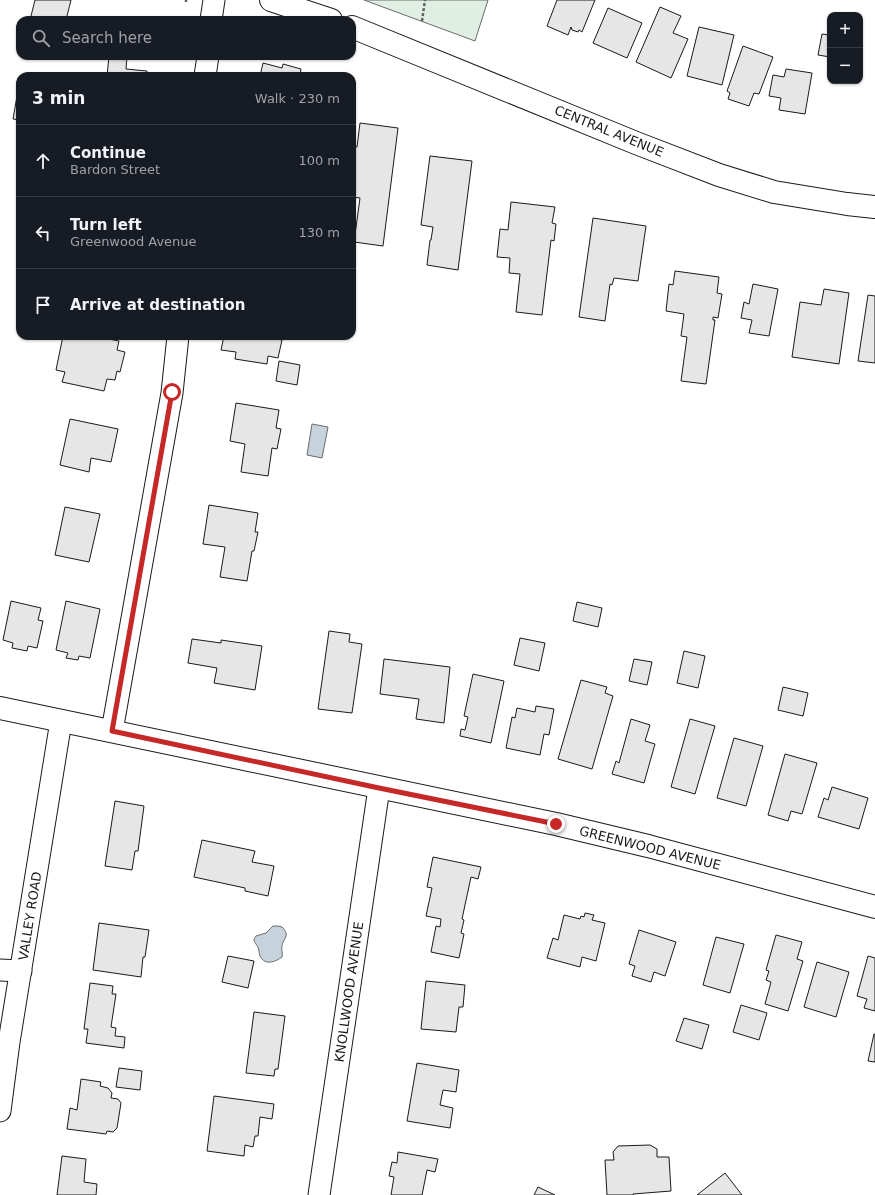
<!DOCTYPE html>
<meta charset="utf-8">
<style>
:root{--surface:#171b24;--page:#242831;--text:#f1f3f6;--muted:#9ea1a6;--line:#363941}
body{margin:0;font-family:"DejaVu Sans",sans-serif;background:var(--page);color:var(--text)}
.controls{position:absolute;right:12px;top:12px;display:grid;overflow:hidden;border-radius:8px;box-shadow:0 1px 3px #0004}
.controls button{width:36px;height:36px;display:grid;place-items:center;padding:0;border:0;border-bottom:1px solid var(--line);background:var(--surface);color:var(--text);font:20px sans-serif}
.stop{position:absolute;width:12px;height:12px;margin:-9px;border:3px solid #c62828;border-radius:50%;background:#fff}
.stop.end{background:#c62828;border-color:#fff;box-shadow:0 1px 4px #0008}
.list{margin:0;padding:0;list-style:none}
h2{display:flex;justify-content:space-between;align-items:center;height:52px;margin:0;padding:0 16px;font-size:17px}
h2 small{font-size:13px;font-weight:400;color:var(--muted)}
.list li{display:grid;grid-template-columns:26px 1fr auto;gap:12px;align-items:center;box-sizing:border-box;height:72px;padding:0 16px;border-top:1px solid var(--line)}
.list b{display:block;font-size:15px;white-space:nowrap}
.list p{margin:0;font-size:13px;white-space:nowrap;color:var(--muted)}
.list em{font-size:13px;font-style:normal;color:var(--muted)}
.icon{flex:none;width:22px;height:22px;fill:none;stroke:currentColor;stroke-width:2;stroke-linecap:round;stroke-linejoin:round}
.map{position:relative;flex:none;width:875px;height:1195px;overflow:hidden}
.search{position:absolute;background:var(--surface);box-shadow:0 1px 3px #0004;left:16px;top:16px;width:340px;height:44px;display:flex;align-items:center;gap:10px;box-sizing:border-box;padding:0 14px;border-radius:12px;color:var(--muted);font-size:15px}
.panel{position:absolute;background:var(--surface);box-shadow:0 1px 3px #0004;left:16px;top:72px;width:340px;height:268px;border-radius:12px}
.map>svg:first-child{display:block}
</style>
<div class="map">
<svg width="875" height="1195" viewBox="0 0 875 1195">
<rect width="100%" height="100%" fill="#fff"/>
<!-- green -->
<path fill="#e0efe3" stroke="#6a6a6a" d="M 364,0 L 488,0 L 475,41 Z"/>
<!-- water -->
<g fill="#c6d2dc" stroke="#6a6a6a">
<path d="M 312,424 L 328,427 L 322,458 L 307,455 Z"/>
<path d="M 273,926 L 278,926 L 282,927 C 291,936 283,938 282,946 C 281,950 283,953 282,957 C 275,962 265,966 260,956 C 259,953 259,949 258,947 C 255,942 252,941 256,936 L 266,933 Z"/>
</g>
<!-- building -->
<g fill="#e6e6e6" stroke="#1a1a1a">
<path d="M 35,0 L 71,0 L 66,20 L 30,20 Z"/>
<path d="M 557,0 L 595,0 L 582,32 L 579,30 L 578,32 L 572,30 L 571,27 L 568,35 L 547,26 Z"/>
<path d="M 660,7 L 681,16 L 673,33 L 688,39 L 671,78 L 636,62 Z"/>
<path d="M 608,8 L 642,23 L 627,58 L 593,43 Z"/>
<path d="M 699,27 L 734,35 L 722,85 L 687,76 Z"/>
<path d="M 822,34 L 830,35 L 830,57 L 818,55 Z"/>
<path d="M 743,46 L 773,57 L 759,94 L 754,93 L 749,106 L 728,99 L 730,93 L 727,91 Z"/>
<path d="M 109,56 L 127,56 L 126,69 L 147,71 L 147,76 L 107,76 Z"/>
<path d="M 263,63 L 282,68 L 283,64 L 301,69 L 300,75 L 304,76 L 260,76 Z"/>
<path d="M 786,69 L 812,73 L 805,114 L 779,110 L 781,98 L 769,96 L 773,75 L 784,77 Z"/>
<path d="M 17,96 L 20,97 L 20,120 L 13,119 Z"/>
<path d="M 360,123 L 398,128 L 383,246 L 354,242 L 360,198 L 352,197 L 354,171 L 352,171 L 352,156 L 353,146 L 357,147 Z"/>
<path d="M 430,156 L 472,161 L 458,270 L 427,265 L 430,240 L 431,240 L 433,227 L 421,225 Z"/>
<path d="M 511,202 L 555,207 L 552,223 L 556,224 L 554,241 L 551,240 L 542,315 L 516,312 L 520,274 L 509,273 L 510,258 L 497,257 L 500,229 L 508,230 Z"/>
<path d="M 593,218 L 646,226 L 638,281 L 614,278 L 612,285 L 610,284 L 605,321 L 579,317 Z"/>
<path d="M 675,271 L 719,277 L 717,293 L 722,294 L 718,318 L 713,317 L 713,320 L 715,320 L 706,384 L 681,381 L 687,337 L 681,336 L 684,314 L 666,311 L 669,284 L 673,285 Z"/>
<path d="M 753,284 L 778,289 L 769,336 L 749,333 L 752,320 L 741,318 L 744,302 L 749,304 Z"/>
<path d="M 824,289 L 849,293 L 839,364 L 792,357 L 800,302 L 821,305 Z"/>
<path d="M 868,295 L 875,296 L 875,363 L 858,361 Z"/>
<path d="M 63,336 L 94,336 L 119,341 L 117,350 L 125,352 L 120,372 L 117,371 L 115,380 L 107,379 L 104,391 L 62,382 L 65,372 L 56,370 Z"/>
<path d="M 224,336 L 271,336 L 271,338 L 282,340 L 278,358 L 268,356 L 267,364 L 235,359 L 236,352 L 221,350 Z"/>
<path d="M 279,361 L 300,365 L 297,385 L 276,381 Z"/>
<path d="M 236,403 L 279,410 L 276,428 L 281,429 L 277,449 L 272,448 L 268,476 L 241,472 L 245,444 L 230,441 Z"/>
<path d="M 70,419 L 118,429 L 111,462 L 91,458 L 89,472 L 60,465 Z"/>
<path d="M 209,505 L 258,513 L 255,532 L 258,532 L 254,551 L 252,551 L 247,581 L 220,577 L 225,547 L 203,544 Z"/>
<path d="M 65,507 L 100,514 L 89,562 L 55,555 Z"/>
<path d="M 11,601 L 41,608 L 38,620 L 43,621 L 37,648 L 28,646 L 27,651 L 12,648 L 13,643 L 3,640 Z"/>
<path d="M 66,601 L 100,609 L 90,658 L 79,656 L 78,660 L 66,658 L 68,653 L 56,650 Z"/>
<path d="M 577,602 L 602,608 L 598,627 L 573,621 Z"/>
<path d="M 329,631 L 350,634 L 349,642 L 362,644 L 352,713 L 318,709 Z"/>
<path d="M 520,638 L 545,643 L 539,671 L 514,665 Z"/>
<path d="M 192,639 L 221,643 L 221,640 L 262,646 L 255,690 L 214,683 L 217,668 L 188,663 Z"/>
<path d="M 684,651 L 705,656 L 698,688 L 677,683 Z"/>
<path d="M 384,659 L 450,667 L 444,723 L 416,719 L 419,699 L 380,694 Z"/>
<path d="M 634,659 L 652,662 L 647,685 L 629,681 Z"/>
<path d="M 473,674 L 504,681 L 491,743 L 460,736 L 461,729 L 465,730 L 468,717 L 464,716 Z"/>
<path d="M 581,680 L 607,687 L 605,693 L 613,696 L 592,769 L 558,759 Z"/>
<path d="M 783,687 L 808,693 L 803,716 L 778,710 Z"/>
<path d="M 536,706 L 554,709 L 549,735 L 544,734 L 540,755 L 506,748 L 512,717 L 515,718 L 517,708 L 535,712 Z"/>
<path d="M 631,719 L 650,725 L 645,741 L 655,744 L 644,783 L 612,774 L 616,761 L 619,763 Z"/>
<path d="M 690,719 L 715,726 L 695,794 L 671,787 Z"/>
<path d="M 734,738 L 763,746 L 746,806 L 717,798 Z"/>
<path d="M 785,754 L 817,763 L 802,814 L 791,811 L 788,821 L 768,815 Z"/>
<path d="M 832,787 L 868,798 L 859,829 L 818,817 L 824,798 L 828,800 Z"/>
<path d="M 115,801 L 144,806 L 138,851 L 135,851 L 132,870 L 105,866 Z"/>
<path d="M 202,840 L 255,851 L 252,862 L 274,866 L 268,896 L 245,891 L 245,888 L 194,877 Z"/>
<path d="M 433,857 L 481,867 L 478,879 L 471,877 L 462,919 L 464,920 L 461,933 L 464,934 L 459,958 L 431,952 L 436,926 L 440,927 L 441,919 L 426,916 L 432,888 L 427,887 Z"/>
<path d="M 585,913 L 594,915 L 592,920 L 605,923 L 596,961 L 582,957 L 580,967 L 547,958 L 553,938 L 558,940 L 564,915 L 580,919 L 581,916 L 584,917 Z"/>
<path d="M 99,923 L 149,930 L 145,957 L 143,957 L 141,977 L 93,970 Z"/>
<path d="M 639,930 L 676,942 L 665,976 L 654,972 L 651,982 L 632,976 L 635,966 L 629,964 Z"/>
<path d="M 776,935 L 802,942 L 797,959 L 803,961 L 788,1011 L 765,1004 L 771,982 L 766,980 L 769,971 L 766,970 Z"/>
<path d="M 716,937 L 744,944 L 730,993 L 703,985 Z"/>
<path d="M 228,956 L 254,961 L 248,988 L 222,982 Z"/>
<path d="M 868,956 L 875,958 L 875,1011 L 864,1008 L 867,999 L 857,996 Z"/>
<path d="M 817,962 L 849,972 L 836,1017 L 804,1007 Z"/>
<path d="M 426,981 L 465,985 L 463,1007 L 459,1007 L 456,1032 L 421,1029 Z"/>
<path d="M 90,983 L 113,986 L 112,994 L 116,994 L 111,1027 L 116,1028 L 115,1036 L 125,1037 L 124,1048 L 86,1043 L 88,1029 L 84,1029 Z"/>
<path d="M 741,1005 L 767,1013 L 759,1040 L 733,1032 Z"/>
<path d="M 254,1012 L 285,1016 L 278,1069 L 275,1069 L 274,1076 L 246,1073 Z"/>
<path d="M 684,1018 L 709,1025 L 702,1049 L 676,1041 Z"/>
<path d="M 874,1034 L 875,1034 L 875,1062 L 868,1061 Z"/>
<path d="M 417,1063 L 459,1070 L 456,1092 L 443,1090 L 440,1105 L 453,1108 L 450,1128 L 407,1121 Z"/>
<path d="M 119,1068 L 142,1071 L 140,1090 L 116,1087 Z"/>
<path d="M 81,1079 L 101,1082 L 100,1086 L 108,1088 L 112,1093 L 111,1098 L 118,1099 L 121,1103 L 117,1128 L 113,1132 L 107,1131 L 106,1134 L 67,1129 L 70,1108 L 77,1110 Z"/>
<path d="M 214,1096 L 274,1104 L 272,1119 L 260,1117 L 258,1136 L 255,1136 L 253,1147 L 245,1145 L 244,1156 L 207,1151 Z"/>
<path d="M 650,1145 L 657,1149 L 657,1157 L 669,1157 L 671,1191 L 633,1194 L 633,1195 L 607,1195 L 605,1160 L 614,1160 L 613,1152 L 618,1146 Z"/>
<path d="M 398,1152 L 438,1159 L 435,1172 L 427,1170 L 422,1195 L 391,1195 L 394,1177 L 389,1176 L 392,1162 L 397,1163 Z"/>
<path d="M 62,1156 L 86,1159 L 84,1182 L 97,1184 L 96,1195 L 57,1195 Z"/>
<path d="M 725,1173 L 742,1195 L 697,1195 Z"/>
<path d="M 538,1187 L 555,1195 L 534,1195 Z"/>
</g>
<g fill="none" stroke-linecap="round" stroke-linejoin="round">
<defs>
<g id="street">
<path d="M 211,20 L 214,0"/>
<path d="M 205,76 L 208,56"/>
<path d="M 112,731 L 172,393 L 178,336"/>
<path d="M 0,970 L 21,971"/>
<path d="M 0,1111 L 9,1042 L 61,721"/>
<path d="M 319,1195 L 379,788"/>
</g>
<g id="secondary">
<path d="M 271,0 L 331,20"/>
<path d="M 352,27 L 636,143 L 719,175 L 774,192 L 847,204 L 875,207"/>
<path d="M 0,708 L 556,824 L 648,846 L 875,907"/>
</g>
</defs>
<!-- street casing -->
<use href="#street" stroke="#1a1a1a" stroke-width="23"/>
<!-- secondary casing -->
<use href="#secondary" stroke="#1a1a1a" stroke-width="24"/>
<!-- path -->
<g stroke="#5f5f5f" stroke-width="2.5" stroke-dasharray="3 2" stroke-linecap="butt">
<path d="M 186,2 L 186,0"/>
<path d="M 422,21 L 425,0"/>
</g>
<!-- street -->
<use href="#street" stroke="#fff" stroke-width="21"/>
<!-- secondary -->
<use href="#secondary" stroke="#fff" stroke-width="22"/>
</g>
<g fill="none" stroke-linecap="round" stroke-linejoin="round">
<!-- route -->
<path stroke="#c62828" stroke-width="5" d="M 172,392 L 112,731 L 379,788 L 556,824"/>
</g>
<g text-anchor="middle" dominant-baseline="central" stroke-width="3" stroke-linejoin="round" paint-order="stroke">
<!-- street labels -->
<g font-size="13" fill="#1a1a1a" stroke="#fff">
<text transform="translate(609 131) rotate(22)">CENTRAL AVENUE</text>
<text transform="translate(650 848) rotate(14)">GREENWOOD AVENUE</text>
<text transform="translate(30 916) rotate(-81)">VALLEY ROAD</text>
<text transform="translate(349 992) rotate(-82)">KNOLLWOOD AVENUE</text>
</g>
</g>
</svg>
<div class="controls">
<button>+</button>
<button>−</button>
</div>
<div class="stop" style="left:172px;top:392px"></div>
<div class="stop end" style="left:556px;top:824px"></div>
<div class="search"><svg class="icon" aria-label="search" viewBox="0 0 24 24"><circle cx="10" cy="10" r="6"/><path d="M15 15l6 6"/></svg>Search here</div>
<section class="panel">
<h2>3 min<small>Walk · 230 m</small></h2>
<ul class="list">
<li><svg class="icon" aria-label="ahead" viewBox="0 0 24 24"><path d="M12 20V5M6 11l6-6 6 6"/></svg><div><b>Continue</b><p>Bardon Street</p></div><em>100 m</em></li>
<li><svg class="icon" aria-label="left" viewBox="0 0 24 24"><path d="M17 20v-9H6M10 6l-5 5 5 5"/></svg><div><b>Turn left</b><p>Greenwood Avenue</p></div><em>130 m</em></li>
<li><svg class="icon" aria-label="arrive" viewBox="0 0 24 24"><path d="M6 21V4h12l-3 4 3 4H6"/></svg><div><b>Arrive at destination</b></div></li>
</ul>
</section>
</div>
